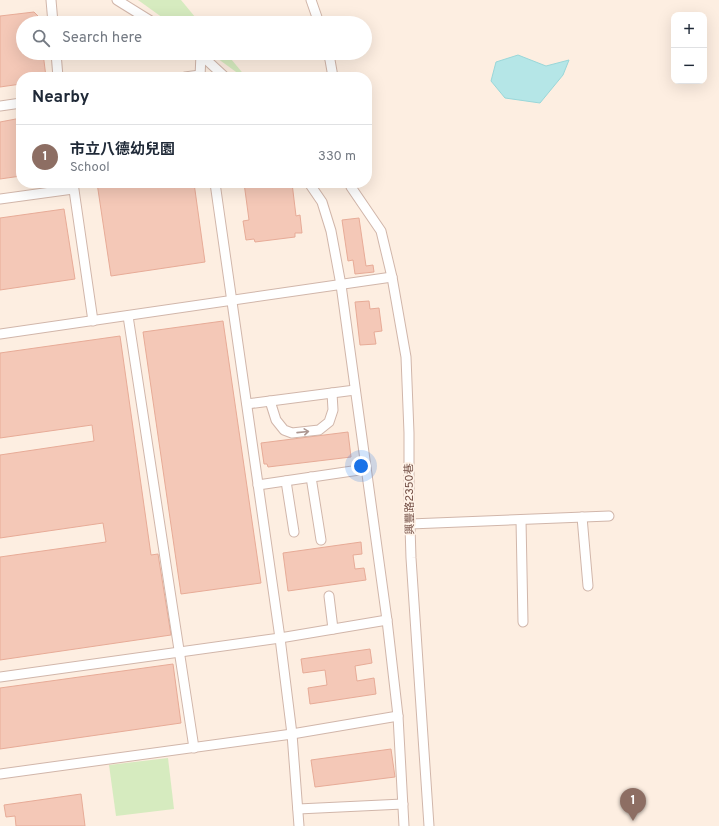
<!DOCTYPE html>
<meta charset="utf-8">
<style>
:root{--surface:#fff;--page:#f2f2f3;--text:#1f2937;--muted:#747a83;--line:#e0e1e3;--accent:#ed5140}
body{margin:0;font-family:Overpass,"Noto Sans TC",sans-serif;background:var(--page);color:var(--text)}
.controls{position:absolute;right:12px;top:12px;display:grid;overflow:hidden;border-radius:8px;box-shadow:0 4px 16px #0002}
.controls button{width:36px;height:36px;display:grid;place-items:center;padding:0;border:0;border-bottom:1px solid var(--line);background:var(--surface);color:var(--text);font:20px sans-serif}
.you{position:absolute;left:361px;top:466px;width:14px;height:14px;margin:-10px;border:3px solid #fff;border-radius:50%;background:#1a73e8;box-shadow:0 0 0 6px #1a73e833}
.badge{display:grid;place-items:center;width:26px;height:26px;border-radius:50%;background:var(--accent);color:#fff;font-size:13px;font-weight:700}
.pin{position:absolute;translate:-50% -33px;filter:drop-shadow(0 1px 2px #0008)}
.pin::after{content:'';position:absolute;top:21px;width:14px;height:12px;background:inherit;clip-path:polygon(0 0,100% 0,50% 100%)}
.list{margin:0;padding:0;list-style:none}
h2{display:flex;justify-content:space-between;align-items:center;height:52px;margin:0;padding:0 16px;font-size:17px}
h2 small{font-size:13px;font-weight:400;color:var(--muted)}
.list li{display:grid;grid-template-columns:26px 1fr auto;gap:12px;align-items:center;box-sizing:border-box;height:64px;padding:0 16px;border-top:1px solid var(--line)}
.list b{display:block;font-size:15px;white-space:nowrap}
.list p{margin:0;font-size:13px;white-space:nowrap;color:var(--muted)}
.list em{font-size:13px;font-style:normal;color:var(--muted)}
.icon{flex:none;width:22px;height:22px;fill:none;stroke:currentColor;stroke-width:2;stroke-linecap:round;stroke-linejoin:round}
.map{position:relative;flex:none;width:719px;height:826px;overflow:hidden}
.search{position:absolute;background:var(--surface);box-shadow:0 4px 16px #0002;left:16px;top:16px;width:356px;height:44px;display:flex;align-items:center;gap:10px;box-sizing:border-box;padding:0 14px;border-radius:22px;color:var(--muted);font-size:15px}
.panel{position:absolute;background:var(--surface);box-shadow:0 4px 16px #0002;left:16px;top:72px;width:356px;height:116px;border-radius:16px}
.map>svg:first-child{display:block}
</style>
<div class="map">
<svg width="719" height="826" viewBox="0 0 719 826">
<rect width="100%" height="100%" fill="#fdeee1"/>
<!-- green -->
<g fill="#d6ebbf">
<path d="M 138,0 L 181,0 L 200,23 L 170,23 Z"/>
<path d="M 210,53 L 226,53 L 246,77 L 243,77 Z"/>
<path d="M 168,758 L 174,809 L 116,816 L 109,765 Z"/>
</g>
<!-- water -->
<path fill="#b5e6e7" stroke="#9ad7d9" d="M 518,55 L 546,66 L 569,60 L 563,75 L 540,103 L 505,98 L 491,81 L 496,62 Z"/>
<!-- building -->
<g fill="#f4c8b7" stroke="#e7ab97">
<path d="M 34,12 L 39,17 L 39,23 L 23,23 L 23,53 L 43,53 L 46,77 L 21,77 L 21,84 L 0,87 L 0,16 Z"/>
<path d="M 21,118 L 21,176 L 0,179 L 0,122 Z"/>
<path d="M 97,183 L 194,183 L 205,262 L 111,276 Z"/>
<path d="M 244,183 L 292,183 L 296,216 L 300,215 L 302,233 L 295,233 L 295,237 L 255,242 L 254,239 L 246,240 L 243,221 L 249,220 Z"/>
<path d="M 64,209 L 75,279 L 0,290 L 0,218 Z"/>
<path d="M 359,218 L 366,266 L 373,265 L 374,272 L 355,274 L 353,260 L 348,261 L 342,220 Z"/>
<path d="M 369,301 L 370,309 L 379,308 L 382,331 L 374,332 L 376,344 L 360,345 L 355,302 Z"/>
<path d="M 223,321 L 261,583 L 181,594 L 143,332 Z"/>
<path d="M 120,336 L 151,555 L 158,554 L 171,635 L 0,660 L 0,557 L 106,542 L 103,523 L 0,538 L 0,455 L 94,441 L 92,425 L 0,438 L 0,353 Z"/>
<path d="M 348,432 L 351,457 L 268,467 L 267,464 L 264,464 L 261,443 Z"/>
<path d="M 361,542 L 362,554 L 353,555 L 355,569 L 364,568 L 366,580 L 288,591 L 283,553 Z"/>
<path d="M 370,649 L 372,663 L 355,666 L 357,681 L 374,678 L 376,694 L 310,704 L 308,688 L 327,685 L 325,670 L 303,673 L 301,659 Z"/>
<path d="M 173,664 L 181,723 L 0,749 L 0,688 Z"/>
<path d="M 391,749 L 395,777 L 315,787 L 311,760 Z"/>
<path d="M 81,794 L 85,826 L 16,826 L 15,816 L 6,817 L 4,805 Z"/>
</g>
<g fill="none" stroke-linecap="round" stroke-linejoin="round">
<defs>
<g id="minor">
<path d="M 51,0 L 53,23"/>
<path d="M 117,0 L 154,23"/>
<path d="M 311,0 L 319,23"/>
<path d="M 56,53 L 58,77"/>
<path d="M 199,53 L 225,77"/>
<path d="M 328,53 L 330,60 L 333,77"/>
<path d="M 185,77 L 200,75"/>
<path d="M 200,77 L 201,54"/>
<path d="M 0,106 L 21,103"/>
<path d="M 73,183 L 93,321"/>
<path d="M 215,183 L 280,638 L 292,734 L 299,826"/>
<path d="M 309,183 L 322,202 L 331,231 L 341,285 L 387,620 L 398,716 L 404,826"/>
<path d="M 350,183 L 351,187 L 381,231 L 392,277 L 406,357 L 409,433 L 409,494 L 411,558 L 429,826"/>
<path d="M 0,199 L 73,189"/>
<path d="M 128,316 L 194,748"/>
<path d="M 0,334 L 392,277"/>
<path d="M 270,401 L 276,420 L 284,430 L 292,433 L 319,430 L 329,422 L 333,410 L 332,393"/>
<path d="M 247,404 L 355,390"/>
<path d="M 311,477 L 321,540"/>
<path d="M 286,481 L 294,532"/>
<path d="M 258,485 L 366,469"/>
<path d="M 582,517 L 588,586"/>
<path d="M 521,520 L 523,622"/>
<path d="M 410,524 L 609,516"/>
<path d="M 329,596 L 333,629"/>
<path d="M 0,677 L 280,638 L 387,620"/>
<path d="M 0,774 L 292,734 L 398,716"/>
<path d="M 298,809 L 403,804"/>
</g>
</defs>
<!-- minor casing -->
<use href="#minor" stroke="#d1b6aa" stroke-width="11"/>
<!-- minor -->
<use href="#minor" stroke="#fff" stroke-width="9"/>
</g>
<!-- one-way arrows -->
<defs><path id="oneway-shaft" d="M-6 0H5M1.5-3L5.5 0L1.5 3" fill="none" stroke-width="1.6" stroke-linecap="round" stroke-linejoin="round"/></defs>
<use stroke="#ac9791" href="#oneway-shaft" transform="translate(303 432) rotate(-6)"/>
<g text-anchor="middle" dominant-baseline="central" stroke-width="3.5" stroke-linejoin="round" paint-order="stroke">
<!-- street labels -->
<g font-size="11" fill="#755147" stroke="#fff3e8">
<text transform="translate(410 499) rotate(-91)">興豐路2350巷</text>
</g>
</g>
</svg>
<div class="controls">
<button>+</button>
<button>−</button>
</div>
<div class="you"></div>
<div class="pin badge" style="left:633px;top:821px;background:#8d6e63">1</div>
<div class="search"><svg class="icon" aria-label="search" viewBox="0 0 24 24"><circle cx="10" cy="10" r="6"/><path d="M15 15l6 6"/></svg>Search here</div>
<section class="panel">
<h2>Nearby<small></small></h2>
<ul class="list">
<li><span class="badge" style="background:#8d6e63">1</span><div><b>市立八德幼兒園</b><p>School</p></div><em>330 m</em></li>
</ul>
</section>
</div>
